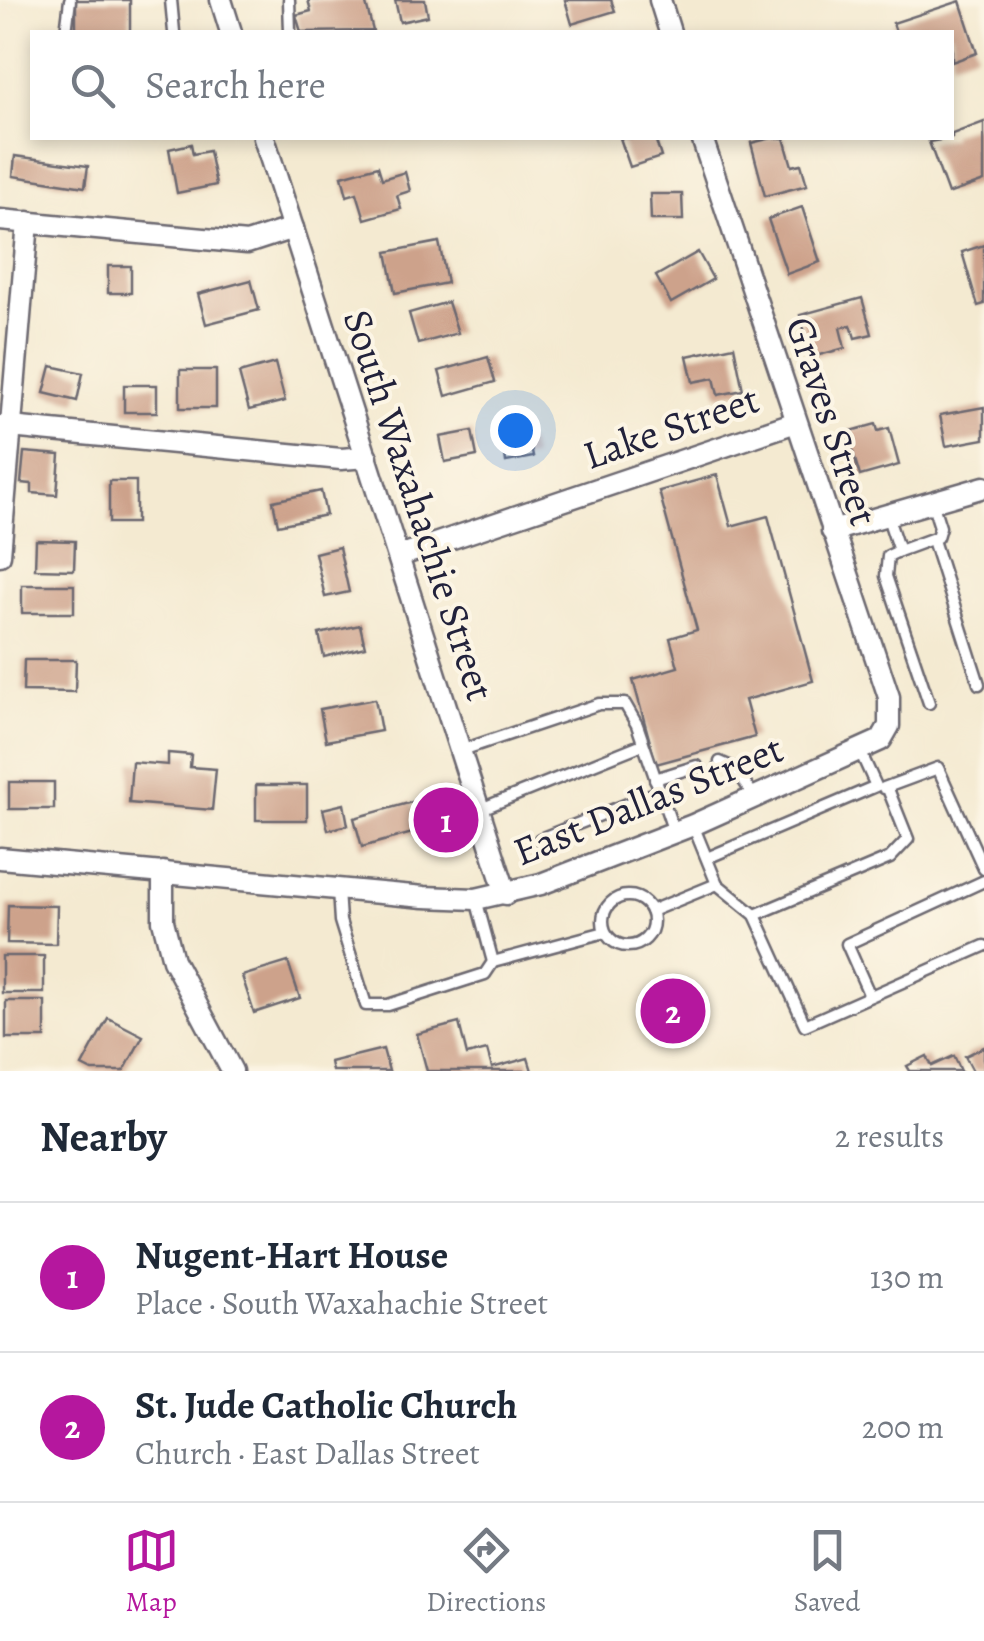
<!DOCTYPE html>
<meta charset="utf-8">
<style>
:root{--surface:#fff;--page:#f6f6f7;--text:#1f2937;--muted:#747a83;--line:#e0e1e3;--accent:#b5179e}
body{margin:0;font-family:Alegreya,serif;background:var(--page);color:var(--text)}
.you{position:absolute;left:515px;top:430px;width:35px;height:35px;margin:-25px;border:8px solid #fff;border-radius:50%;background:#1a73e8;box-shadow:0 0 0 15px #1a73e833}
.badge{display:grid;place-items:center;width:65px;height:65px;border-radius:50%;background:var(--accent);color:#fff;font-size:32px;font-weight:700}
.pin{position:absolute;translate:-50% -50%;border:5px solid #fff;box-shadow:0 2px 10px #0006}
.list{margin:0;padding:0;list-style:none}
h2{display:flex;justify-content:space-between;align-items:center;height:130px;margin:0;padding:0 40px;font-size:42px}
h2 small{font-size:32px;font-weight:400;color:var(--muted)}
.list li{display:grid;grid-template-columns:65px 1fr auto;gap:30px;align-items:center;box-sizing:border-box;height:150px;padding:0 40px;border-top:2px solid var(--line)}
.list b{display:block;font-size:38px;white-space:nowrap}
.list p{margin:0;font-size:32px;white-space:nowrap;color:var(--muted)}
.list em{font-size:32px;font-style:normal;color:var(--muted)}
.icon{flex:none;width:55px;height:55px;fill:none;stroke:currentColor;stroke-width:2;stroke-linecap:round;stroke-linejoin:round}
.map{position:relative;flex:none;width:984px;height:1071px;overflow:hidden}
.search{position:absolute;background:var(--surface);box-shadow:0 5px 15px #0003;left:30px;right:30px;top:30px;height:110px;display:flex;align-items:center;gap:25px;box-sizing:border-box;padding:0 35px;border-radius:0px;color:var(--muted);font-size:38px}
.sheet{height:430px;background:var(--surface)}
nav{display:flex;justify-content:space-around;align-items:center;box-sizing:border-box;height:140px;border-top:2px solid var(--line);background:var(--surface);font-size:28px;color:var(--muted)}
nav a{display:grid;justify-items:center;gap:5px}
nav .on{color:var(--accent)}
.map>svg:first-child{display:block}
</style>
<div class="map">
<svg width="984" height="1071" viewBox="0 0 984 1071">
<rect width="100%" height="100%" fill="#fcf5e5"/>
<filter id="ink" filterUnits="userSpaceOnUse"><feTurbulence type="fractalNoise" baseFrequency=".01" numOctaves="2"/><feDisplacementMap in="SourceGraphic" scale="20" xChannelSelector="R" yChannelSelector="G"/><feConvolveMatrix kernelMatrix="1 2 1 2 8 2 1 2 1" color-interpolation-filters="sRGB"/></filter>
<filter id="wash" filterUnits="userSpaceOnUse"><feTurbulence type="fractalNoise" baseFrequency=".0048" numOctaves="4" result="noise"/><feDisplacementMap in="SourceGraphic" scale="40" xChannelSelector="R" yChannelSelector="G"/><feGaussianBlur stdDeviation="2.25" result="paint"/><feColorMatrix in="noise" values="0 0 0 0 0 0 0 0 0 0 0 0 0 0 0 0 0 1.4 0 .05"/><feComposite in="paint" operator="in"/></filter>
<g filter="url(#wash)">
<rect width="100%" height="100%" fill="#f4ead1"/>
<g id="blocks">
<!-- building -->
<g fill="#cda28b">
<rect x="76" y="0" width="54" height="32"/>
<path d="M 308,0 L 365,0 L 373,31 L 301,32 L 296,15 L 311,11 Z"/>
<path d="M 395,0 L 425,0 L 428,16 L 400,22 Z"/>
<path d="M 565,0 L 611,0 L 615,11 L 572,24 Z"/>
<path d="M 960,1 L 977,53 L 952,62 L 952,32 L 896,32 L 893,23 Z"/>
<path d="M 984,122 L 984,181 L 948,194 L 929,142 L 952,138 L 952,134 Z"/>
<path d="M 620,138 L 655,138 L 661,157 L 630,167 Z"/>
<path d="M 772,138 L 784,138 L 792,166 L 801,164 L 807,185 L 765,196 L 751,143 Z"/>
<path d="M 191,144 L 193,154 L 209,151 L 216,185 L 177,193 L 169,149 Z"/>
<path d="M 15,156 L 88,166 L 85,187 L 13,176 Z"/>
<path d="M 378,166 L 382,179 L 405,172 L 410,191 L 397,195 L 401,209 L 365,219 L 357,193 L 347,196 L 342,176 Z"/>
<path d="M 650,194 L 682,194 L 683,220 L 651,220 Z"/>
<path d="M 802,207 L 820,262 L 787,274 L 768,219 Z"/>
<path d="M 439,242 L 447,283 L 395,293 L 387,252 Z"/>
<path d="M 984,245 L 984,304 L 978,306 L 962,252 Z"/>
<path d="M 698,252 L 713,279 L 671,303 L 656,276 Z"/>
<rect x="108" y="266" width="23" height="27"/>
<path d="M 251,280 L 259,310 L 206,324 L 198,294 Z"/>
<path d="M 862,298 L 872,334 L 855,338 L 851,325 L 840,328 L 845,348 L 812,357 L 800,315 Z"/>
<path d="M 448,302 L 458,333 L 418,344 L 409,313 Z"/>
<path d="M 734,346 L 743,390 L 718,395 L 714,378 L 693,382 L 687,356 Z"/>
<path d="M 488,357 L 495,382 L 446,396 L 439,371 Z"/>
<path d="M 275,363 L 285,401 L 249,410 L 239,373 Z"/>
<path d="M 51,366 L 83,373 L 77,401 L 44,393 Z"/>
<rect x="180" y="370" width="36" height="38"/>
<rect x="124" y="385" width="33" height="27"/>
<path d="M 984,407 L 984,439 L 946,446 L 940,415 Z"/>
<path d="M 876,424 L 878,431 L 889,428 L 899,465 L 860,476 L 847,432 Z"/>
<path d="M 472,431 L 477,456 L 445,462 L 440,437 Z"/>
<path d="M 530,442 L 533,457 L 506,462 L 504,447 Z"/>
<path d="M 24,452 L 60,455 L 57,495 L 32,493 L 32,484 L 21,483 Z"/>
<path d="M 717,475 L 731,526 L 768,516 L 813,681 L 745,700 L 755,737 L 656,764 L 633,680 L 678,667 L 670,638 L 697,630 L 659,491 Z"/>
<rect x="109" y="481" width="27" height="42"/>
<path d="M 321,491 L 326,515 L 278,525 L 273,501 Z"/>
<path d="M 36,540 L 75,541 L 74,570 L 35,569 Z"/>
<path d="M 339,547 L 349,592 L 325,597 L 315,553 Z"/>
<rect x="22" y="585" width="52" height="28"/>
<path d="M 360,625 L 365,647 L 324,657 L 319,634 Z"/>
<path d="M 24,660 L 76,660 L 75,692 L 23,691 Z"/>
<path d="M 375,699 L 381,731 L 326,741 L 320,709 Z"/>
<path d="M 168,753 L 191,755 L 190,767 L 216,769 L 212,810 L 129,803 L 132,762 L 168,765 Z"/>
<rect x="9" y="782" width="45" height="27"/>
<rect x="256" y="785" width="51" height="35"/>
<path d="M 412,802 L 420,831 L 362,847 L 354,818 Z"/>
<path d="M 344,804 L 348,825 L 328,830 L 323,809 Z"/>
<path d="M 8,905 L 57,906 L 56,944 L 7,943 Z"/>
<rect x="2" y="956" width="42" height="37"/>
<path d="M 288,962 L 300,998 L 254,1013 L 242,976 Z"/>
<rect x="6" y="1001" width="39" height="37"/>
<path d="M 108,1018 L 143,1036 L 124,1071 L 92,1071 L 82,1066 Z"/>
<path d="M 459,1023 L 467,1055 L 487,1050 L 492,1068 L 528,1058 L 532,1071 L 427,1071 L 417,1034 Z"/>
<path d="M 984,1047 L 984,1071 L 973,1071 L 965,1056 Z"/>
<path d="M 383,1049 L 389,1071 L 332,1071 L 330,1062 Z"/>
<path d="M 927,1056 L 932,1066 L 954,1056 L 961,1071 L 910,1071 L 907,1066 Z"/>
</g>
</g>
</g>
<g filter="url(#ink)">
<use href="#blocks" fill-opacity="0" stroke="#6c6870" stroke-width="2.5"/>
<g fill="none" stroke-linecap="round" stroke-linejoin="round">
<defs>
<g id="lane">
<path d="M 171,0 L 174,32"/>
<path d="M 289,0 L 290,32"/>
<path d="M 66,32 L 70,0"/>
<path d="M 887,515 L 899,551 L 888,556 L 886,576 L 929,703"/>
<path d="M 933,540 L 979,684"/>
<path d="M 899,551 L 937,537 L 940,527 L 932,502"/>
<path d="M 462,750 L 599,704 L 625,704 L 637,725 L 674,832"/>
<path d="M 720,762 L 736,769 L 755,798"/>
<path d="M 655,779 L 697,766"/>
<path d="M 884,788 L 938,768 L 984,869"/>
<path d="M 481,809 L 643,744"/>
<path d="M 540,839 L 660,791"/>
<path d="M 707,858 L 876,786 L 860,751"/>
<path d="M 717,884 L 755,915 L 805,1025 L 984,946"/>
<path d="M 338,890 L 340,921 L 366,1005 L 388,1005 L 485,974 L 493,962 L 476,899"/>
<circle cx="628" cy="921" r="25"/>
<path d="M 651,911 L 717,884 L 693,825"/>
<path d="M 755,915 L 890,858 L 908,839 L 888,789"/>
<path d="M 493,962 L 605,932"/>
<path d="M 870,996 L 847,944 L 984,881"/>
</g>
<g id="street">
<path d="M 221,0 L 231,32"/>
<path d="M 660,0 L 670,32"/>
<path d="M 264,138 L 506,894"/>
<path d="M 0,220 L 247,243 L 293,228"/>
<path d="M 0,426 L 341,459 L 367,457"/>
<path d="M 832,531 L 984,487"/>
<path d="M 0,555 L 28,222"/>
<path d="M 399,556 L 796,422"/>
<path d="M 0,858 L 424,897 L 476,899 L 541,884 L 693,825 L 881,740 L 889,726 L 889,697 L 702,138"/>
<path d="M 163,872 L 163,921 L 173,960 L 232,1071"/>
</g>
</defs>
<!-- lane casing -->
<use href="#lane" stroke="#6c6870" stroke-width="15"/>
<!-- street casing -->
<use href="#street" stroke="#6c6870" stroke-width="25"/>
<!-- lane -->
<use href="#lane" stroke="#fff" stroke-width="10"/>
<!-- street -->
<use href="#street" stroke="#fff" stroke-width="20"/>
</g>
</g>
<g text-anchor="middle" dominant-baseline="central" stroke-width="8" stroke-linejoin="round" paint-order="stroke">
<!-- street labels -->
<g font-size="40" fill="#22223b" stroke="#fcf5e5">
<text transform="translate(832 421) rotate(72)">Graves Street</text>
<text transform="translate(671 427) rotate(-19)">Lake Street</text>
<text transform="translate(419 505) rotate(72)">South Waxahachie Street</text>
<text transform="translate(648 800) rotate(-22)">East Dallas Street</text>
</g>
</g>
</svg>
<div class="you"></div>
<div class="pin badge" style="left:446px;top:820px">1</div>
<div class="pin badge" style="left:673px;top:1011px">2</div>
<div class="search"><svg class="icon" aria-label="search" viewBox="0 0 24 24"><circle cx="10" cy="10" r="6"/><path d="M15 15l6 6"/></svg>Search here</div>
</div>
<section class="sheet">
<h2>Nearby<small>2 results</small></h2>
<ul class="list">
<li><span class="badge">1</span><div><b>Nugent-Hart House</b><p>Place · South Waxahachie Street</p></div><em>130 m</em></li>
<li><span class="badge">2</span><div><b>St. Jude Catholic Church</b><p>Church · East Dallas Street</p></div><em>200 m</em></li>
</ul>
</section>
<nav>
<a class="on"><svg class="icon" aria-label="map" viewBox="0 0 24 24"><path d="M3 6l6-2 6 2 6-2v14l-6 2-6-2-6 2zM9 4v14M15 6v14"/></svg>Map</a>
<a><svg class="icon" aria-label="directions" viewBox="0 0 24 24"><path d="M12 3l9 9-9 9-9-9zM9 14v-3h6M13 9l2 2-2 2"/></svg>Directions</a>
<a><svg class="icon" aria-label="saved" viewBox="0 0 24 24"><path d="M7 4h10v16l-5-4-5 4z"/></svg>Saved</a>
</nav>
